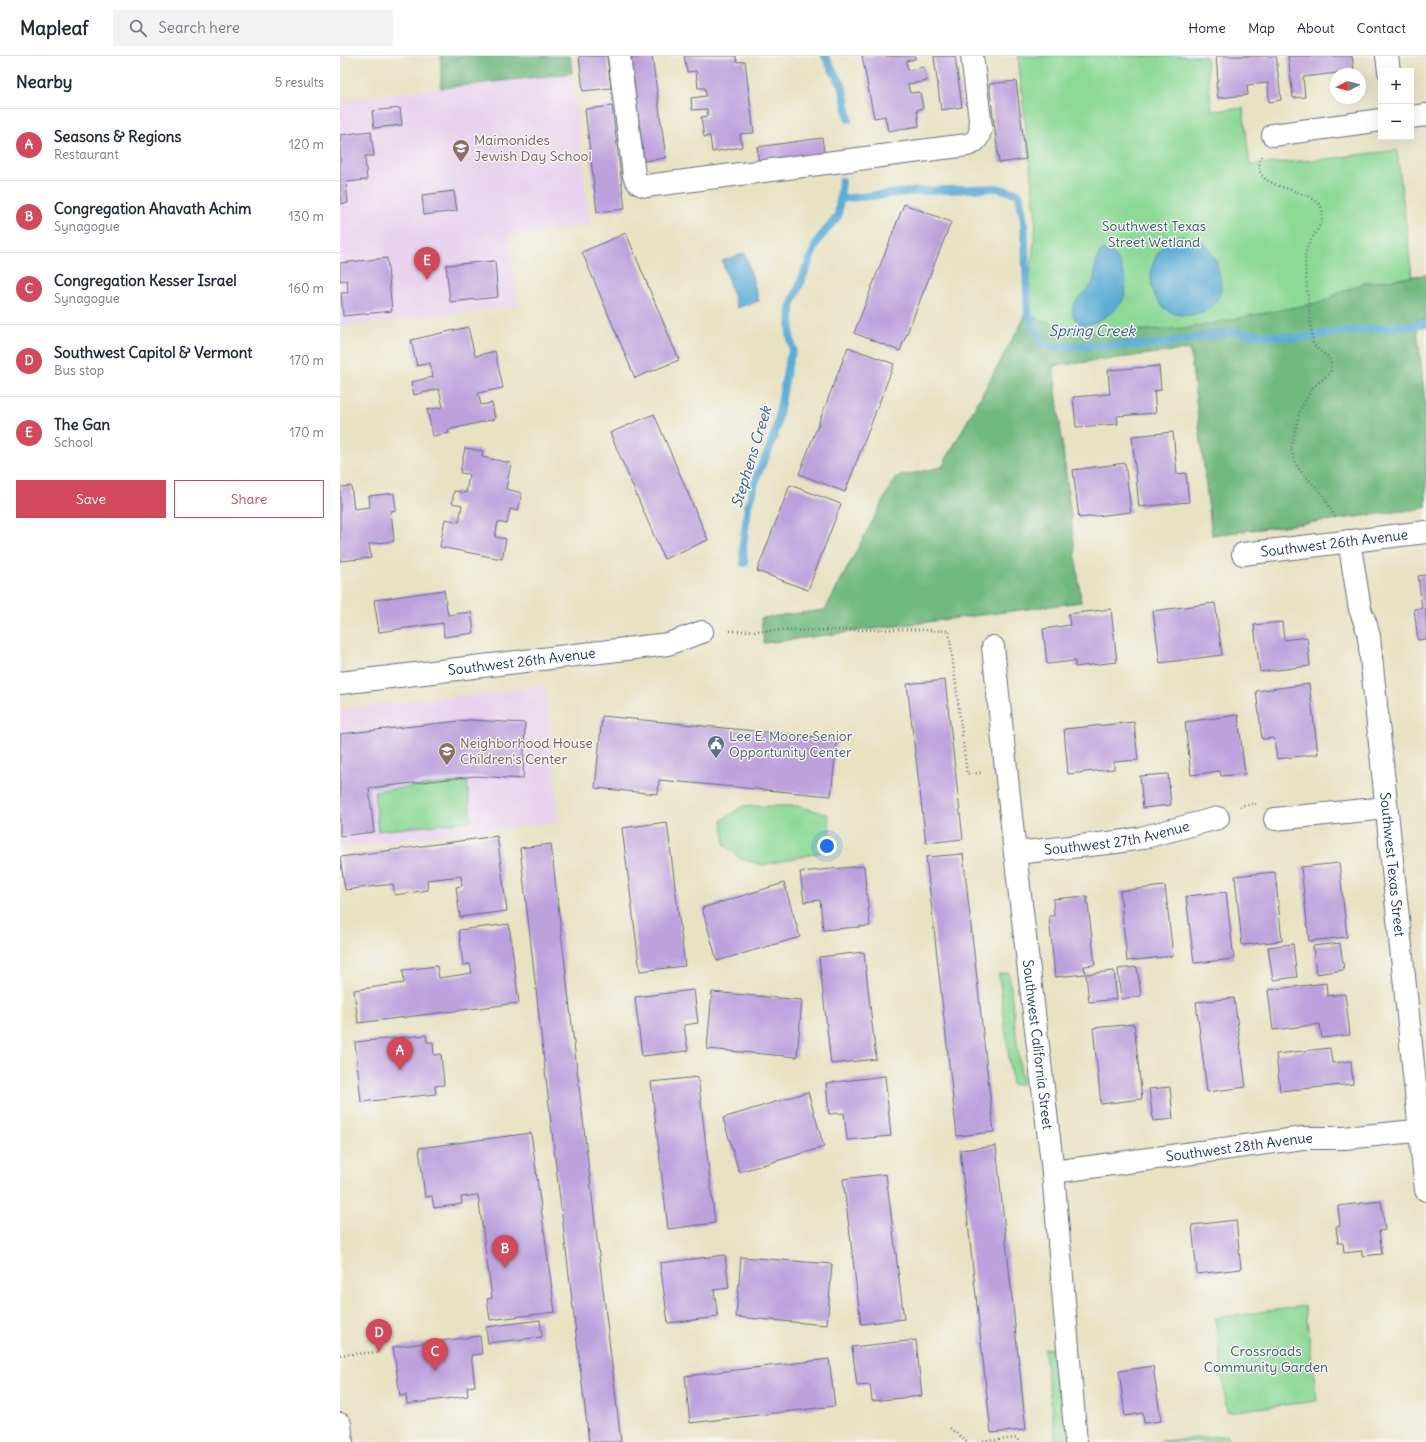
<!DOCTYPE html>
<meta charset="utf-8">
<style>
:root{--surface:#fff;--page:#f2f2f3;--text:#1f2937;--muted:#747a83;--line:#e0e1e3;--accent:#d1495b}
body{margin:0;font-family:Delius,sans-serif;background:var(--page);color:var(--text)}
.controls{position:absolute;right:12px;top:12px;display:grid;overflow:hidden;border-radius:0px;box-shadow:0 4px 16px #0002}
.controls button{width:36px;height:36px;display:grid;place-items:center;padding:0;border:0;border-bottom:1px solid var(--line);background:var(--surface);color:var(--text);font:20px sans-serif}
.compass{position:absolute;left:990px;top:12px;width:36px;height:36px;border-radius:50%;background:var(--surface);box-shadow:0 4px 16px #0002;rotate:263deg}
.you{position:absolute;left:487px;top:790px;width:14px;height:14px;margin:-10px;border:3px solid #fff;border-radius:50%;background:#1a73e8;box-shadow:0 0 0 6px #1a73e833}
.badge{display:grid;place-items:center;width:26px;height:26px;border-radius:50%;background:var(--accent);color:#fff;font-size:13px;font-weight:700}
.pin{position:absolute;translate:-50% -33px;filter:drop-shadow(0 1px 2px #0008)}
.pin::after{content:'';position:absolute;top:21px;width:14px;height:12px;background:inherit;clip-path:polygon(0 0,100% 0,50% 100%)}
.list{margin:0;padding:0;list-style:none}
h2{display:flex;justify-content:space-between;align-items:center;height:52px;margin:0;padding:0 16px;font-size:17px}
h2 small{font-size:13px;font-weight:400;color:var(--muted)}
.list li{display:grid;grid-template-columns:26px 1fr auto;gap:12px;align-items:center;box-sizing:border-box;height:72px;padding:0 16px;border-top:1px solid var(--line)}
.list b{display:block;font-size:15px;white-space:nowrap}
.list p{margin:0;font-size:13px;white-space:nowrap;color:var(--muted)}
.list em{font-size:13px;font-style:normal;color:var(--muted)}
.actions{display:flex;gap:8px;padding:12px 16px}
.actions a{flex:1;padding:9px 0;border:1px solid var(--accent);border-radius:0px;text-align:center;font-size:14px;color:var(--accent)}
.actions .main{background:var(--accent);color:#fff}
.icon{flex:none;width:22px;height:22px;fill:none;stroke:currentColor;stroke-width:2;stroke-linecap:round;stroke-linejoin:round}
.map{position:relative;flex:none;width:1086px;height:1386px;overflow:hidden}
header{display:flex;align-items:center;gap:24px;box-sizing:border-box;height:56px;padding:0 20px;background:var(--surface);border-bottom:1px solid var(--line)}
header strong{font-size:19px}
nav{display:flex;gap:22px;margin-inline-start:auto;font-size:14px}
.search{width:280px;height:36px;background:var(--page);display:flex;align-items:center;gap:10px;box-sizing:border-box;padding:0 14px;border-radius:0px;color:var(--muted);font-size:15px}
main{display:flex}
aside{flex:1;background:var(--surface)}
.map>svg:first-child{display:block}
</style>
<header>
<strong>Mapleaf</strong>
<div class="search"><svg class="icon" aria-label="search" viewBox="0 0 24 24"><circle cx="10" cy="10" r="6"/><path d="M15 15l6 6"/></svg>Search here</div>
<nav><a>Home</a><a>Map</a><a>About</a><a>Contact</a></nav>
</header>
<main>
<aside>
<h2>Nearby<small>5 results</small></h2>
<ul class="list">
<li><span class="badge">A</span><div><b>Seasons &amp; Regions</b><p>Restaurant</p></div><em>120 m</em></li>
<li><span class="badge">B</span><div><b>Congregation Ahavath Achim</b><p>Synagogue</p></div><em>130 m</em></li>
<li><span class="badge">C</span><div><b>Congregation Kesser Israel</b><p>Synagogue</p></div><em>160 m</em></li>
<li><span class="badge">D</span><div><b>Southwest Capitol &amp; Vermont</b><p>Bus stop</p></div><em>170 m</em></li>
<li><span class="badge">E</span><div><b>The Gan</b><p>School</p></div><em>170 m</em></li>
</ul>
<div class="actions"><a class="main">Save</a><a>Share</a></div>
</aside>
<div class="map">
<svg width="1086" height="1386" viewBox="0 0 1086 1386">
<rect width="100%" height="100%" fill="#f6f6f2"/>
<filter id="ink" filterUnits="userSpaceOnUse"><feTurbulence type="fractalNoise" baseFrequency=".025" numOctaves="2"/><feDisplacementMap in="SourceGraphic" scale="8" xChannelSelector="R" yChannelSelector="G"/><feConvolveMatrix kernelMatrix="1 2 1 2 8 2 1 2 1" color-interpolation-filters="sRGB"/></filter>
<filter id="wash" filterUnits="userSpaceOnUse"><feTurbulence type="fractalNoise" baseFrequency=".012" numOctaves="4" result="noise"/><feDisplacementMap in="SourceGraphic" scale="16" xChannelSelector="R" yChannelSelector="G"/><feGaussianBlur stdDeviation="0.9" result="paint"/><feColorMatrix in="noise" values="0 0 0 0 0 0 0 0 0 0 0 0 0 0 0 0 0 1.4 0 .05"/><feComposite in="paint" operator="in"/></filter>
<g filter="url(#wash)">
<rect width="100%" height="100%" fill="#e8e2c2"/>
<!-- built -->
<g fill="#e9d2ee">
<path d="M 232,17 L 250,169 L 169,179 L 178,250 L 0,271 L 0,44 Z"/>
<path d="M 205,630 L 220,766 L 0,791 L 0,653 Z"/>
</g>
<!-- green -->
<g fill="#8dd996" stroke="#54847a">
<path d="M 678,0 L 866,0 L 872,55 L 903,52 L 910,109 L 985,103 L 1057,94 L 1072,220 L 1086,219 L 1086,263 L 1076,264 L 1086,354 L 1086,452 L 872,479 L 850,293 L 713,310 L 741,546 L 424,587 L 421,562 L 485,554 L 556,421 L 602,411 L 686,259 L 696,166 Z"/>
<path d="M 127,725 L 131,765 L 38,775 L 34,735 Z"/>
<path d="M 403,750 L 459,750 L 488,759 L 491,783 L 479,797 L 423,809 L 401,803 L 385,789 L 382,764 Z"/>
<path d="M 669,917 L 682,1028 L 672,1029 L 659,918 Z"/>
<path d="M 965,1250 L 977,1345 L 887,1356 L 875,1262 Z"/>
<path d="M 717,1292 L 728,1386 L 716,1386 L 704,1293 Z"/>
<path d="M 888,1379 L 889,1386 L 819,1386 L 824,1385 Z"/>
</g>
<!-- forest -->
<g fill="#72b97f" stroke="#46746e">
<path d="M 101,0 L 230,0 L 232,17 L 101,32 Z"/>
<path d="M 1086,219 L 1086,263 L 1076,264 L 1086,354 L 1086,452 L 872,479 L 850,293 L 713,310 L 741,546 L 424,587 L 421,562 L 485,554 L 556,421 L 602,411 L 686,259 L 742,277 L 847,272 L 982,246 L 999,237 L 1024,227 Z"/>
</g>
<!-- water -->
<g fill="#5aabd5" stroke="#3a6d9a">
<path d="M 838,180 C 846,181 855,181 862,186 C 876,196 880,216 881,233 C 881,240 874,249 868,253 C 813,282 788,204 838,180 Z"/>
<path d="M 765,194 C 777,199 778,202 782,214 C 786,222 787,235 783,244 C 777,255 741,282 734,261 C 733,259 732,255 733,252 C 735,241 748,236 753,226 C 755,221 754,216 755,211 C 756,206 757,201 760,196 Z"/>
<path d="M 405,197 L 419,245 L 397,252 L 382,205 Z"/>
</g>
<g fill="none" stroke-linecap="round" stroke-linejoin="round">
<!-- stream -->
<g stroke="#5aabd5" stroke-width="8">
<path d="M 485,0 L 493,15 L 502,29 L 509,63"/>
<path d="M 500,143 L 579,135 L 657,132 L 679,138 L 684,165 L 688,258 L 703,289 L 720,291 L 820,288 L 893,276 L 956,282 L 1010,275 L 1086,268"/>
<path d="M 404,507 L 403,490 L 408,449 L 419,415 L 428,396 L 436,374 L 448,309 L 453,293 L 450,279 L 451,250 L 478,184 L 498,160 L 502,125"/>
</g>
</g>
<g id="blocks">
<!-- building -->
<g fill="#bda1dd">
<path d="M 239,0 L 267,0 L 271,32 L 243,35 Z"/>
<path d="M 304,0 L 312,0 L 326,102 L 304,105 L 291,2 Z"/>
<path d="M 344,0 L 396,0 L 397,6 L 405,5 L 414,77 L 400,78 L 402,91 L 372,96 L 370,80 L 364,81 L 361,61 L 368,60 L 367,53 L 352,54 L 351,42 L 366,40 L 365,32 L 358,32 L 356,15 L 347,16 Z"/>
<path d="M 522,0 L 575,0 L 575,3 L 566,5 L 568,14 L 584,11 L 587,25 L 568,28 L 570,37 L 580,36 L 583,52 L 577,54 L 579,70 L 548,75 L 545,60 L 534,62 Z"/>
<path d="M 594,0 L 615,0 L 622,51 L 601,54 Z"/>
<path d="M 876,0 L 936,0 L 941,44 L 929,46 L 928,27 L 907,29 L 908,39 L 878,42 L 876,26 L 878,25 Z"/>
<path d="M 948,0 L 1012,0 L 1014,15 L 963,21 L 965,41 L 953,42 Z"/>
<path d="M 676,25 L 686,103 L 659,107 L 649,28 Z"/>
<path d="M 272,50 L 285,153 L 257,156 L 245,53 Z"/>
<path d="M 60,52 L 62,69 L 34,72 L 32,55 Z"/>
<path d="M 31,75 L 34,100 L 25,100 L 27,124 L 6,126 L 8,147 L 0,148 L 0,79 Z"/>
<path d="M 482,82 L 485,101 L 419,110 L 417,91 Z"/>
<path d="M 114,135 L 117,155 L 84,159 L 82,139 Z"/>
<path d="M 564,148 L 611,166 L 560,295 L 514,277 Z"/>
<path d="M 286,177 L 339,304 L 295,322 L 242,196 Z"/>
<path d="M 47,202 L 52,255 L 3,260 L 1,237 L 8,237 L 7,224 L 0,225 L 0,207 Z"/>
<path d="M 155,205 L 158,241 L 110,246 L 106,209 Z"/>
<path d="M 128,271 L 135,300 L 155,295 L 163,332 L 138,337 L 141,349 L 152,347 L 155,363 L 108,374 L 109,377 L 93,380 L 87,354 L 103,351 L 99,333 L 74,339 L 71,326 L 93,321 L 90,307 L 77,310 L 71,284 Z"/>
<path d="M 508,291 L 554,308 L 505,436 L 459,418 Z"/>
<path d="M 819,310 L 821,334 L 814,335 L 816,357 L 777,360 L 778,368 L 736,371 L 733,341 L 770,338 L 768,314 Z"/>
<path d="M 314,358 L 368,484 L 324,503 L 270,377 Z"/>
<path d="M 833,376 L 837,418 L 846,417 L 849,446 L 799,451 L 792,380 Z"/>
<path d="M 125,392 L 143,395 L 142,401 L 171,407 L 166,433 L 182,437 L 178,455 L 170,453 L 167,468 L 158,466 L 155,481 L 166,483 L 162,503 L 100,491 L 105,463 L 119,466 L 122,449 L 112,447 L 114,435 L 126,437 L 129,418 L 120,417 Z"/>
<path d="M 785,407 L 791,456 L 739,462 L 733,414 Z"/>
<path d="M 450,429 L 501,448 L 468,534 L 417,515 Z"/>
<path d="M 11,430 L 14,453 L 30,451 L 29,440 L 54,437 L 56,454 L 51,455 L 54,485 L 29,488 L 31,502 L 0,505 L 0,431 Z"/>
<path d="M 1086,519 L 1086,583 L 1078,584 L 1074,553 L 1082,552 L 1078,520 Z"/>
<path d="M 104,534 L 108,559 L 131,556 L 134,577 L 104,581 L 103,567 L 39,576 L 34,544 Z"/>
<path d="M 875,547 L 882,599 L 820,607 L 813,555 Z"/>
<path d="M 771,553 L 777,606 L 735,611 L 735,605 L 707,608 L 703,573 L 730,569 L 728,558 Z"/>
<path d="M 942,566 L 944,584 L 967,581 L 970,610 L 920,616 L 914,569 Z"/>
<path d="M 605,624 L 623,783 L 586,787 L 567,628 Z"/>
<path d="M 969,628 L 978,698 L 937,703 L 934,682 L 922,683 L 916,635 Z"/>
<path d="M 898,659 L 905,718 L 881,720 L 880,715 L 851,719 L 845,666 Z"/>
<path d="M 262,660 L 497,683 L 491,740 L 319,724 L 318,738 L 255,732 Z"/>
<path d="M 129,664 L 185,667 L 183,723 L 135,720 L 29,732 L 34,776 L 0,780 L 0,678 Z"/>
<path d="M 794,666 L 798,704 L 774,706 L 774,713 L 728,718 L 724,673 Z"/>
<path d="M 828,718 L 831,749 L 803,752 L 800,720 Z"/>
<path d="M 327,766 L 345,910 L 300,915 L 282,772 Z"/>
<path d="M 157,780 L 167,855 L 120,861 L 116,831 L 122,830 L 121,820 L 87,824 L 88,834 L 55,839 L 53,828 L 5,834 L 0,801 Z"/>
<path d="M 211,788 L 235,996 L 281,1386 L 249,1386 L 215,1102 L 180,792 Z"/>
<path d="M 623,798 L 654,1076 L 617,1080 L 586,801 Z"/>
<path d="M 999,807 L 1007,881 L 969,885 L 961,811 Z"/>
<path d="M 524,810 L 530,870 L 483,874 L 480,844 L 464,846 L 460,816 Z"/>
<path d="M 935,816 L 942,885 L 902,889 L 895,820 Z"/>
<path d="M 444,827 L 460,881 L 377,905 L 362,852 Z"/>
<path d="M 825,830 L 833,900 L 787,905 L 780,835 Z"/>
<path d="M 886,836 L 894,903 L 854,907 L 846,840 Z"/>
<path d="M 747,840 L 755,909 L 744,910 L 745,918 L 715,921 L 709,860 L 714,860 L 713,843 Z"/>
<path d="M 169,868 L 179,947 L 18,967 L 14,934 L 64,927 L 63,914 L 97,910 L 99,922 L 132,917 L 130,908 L 123,909 L 119,874 Z"/>
<path d="M 1000,887 L 1004,914 L 976,918 L 973,890 Z"/>
<path d="M 953,888 L 957,921 L 933,924 L 928,891 Z"/>
<path d="M 524,896 L 536,1003 L 491,1008 L 479,901 Z"/>
<path d="M 797,911 L 801,940 L 781,943 L 778,913 Z"/>
<path d="M 774,915 L 777,943 L 749,946 L 746,918 Z"/>
<path d="M 986,927 L 987,940 L 1005,938 L 1010,979 L 982,982 L 980,968 L 933,974 L 928,934 Z"/>
<path d="M 354,934 L 358,967 L 344,969 L 348,995 L 302,1000 L 295,941 Z"/>
<path d="M 372,936 L 462,944 L 457,1001 L 367,993 Z"/>
<path d="M 894,942 L 906,1031 L 867,1036 L 856,946 Z"/>
<path d="M 794,968 L 802,1043 L 761,1048 L 753,972 Z"/>
<path d="M 86,979 L 87,986 L 93,986 L 94,999 L 101,998 L 104,1029 L 95,1030 L 96,1038 L 21,1046 L 15,986 Z"/>
<path d="M 990,992 L 992,1007 L 1011,1005 L 1013,1028 L 940,1035 L 936,998 Z"/>
<path d="M 545,1020 L 551,1080 L 507,1084 L 504,1057 L 489,1058 L 486,1027 Z"/>
<path d="M 358,1021 L 375,1167 L 328,1173 L 311,1026 Z"/>
<path d="M 830,1031 L 833,1063 L 813,1065 L 809,1033 Z"/>
<path d="M 468,1036 L 484,1091 L 399,1116 L 383,1062 Z"/>
<path d="M 191,1077 L 215,1256 L 150,1264 L 147,1243 L 152,1242 L 138,1139 L 121,1141 L 122,1148 L 94,1152 L 92,1140 L 85,1141 L 79,1092 Z"/>
<path d="M 656,1090 L 686,1374 L 651,1377 L 620,1094 Z"/>
<path d="M 546,1118 L 564,1263 L 521,1268 L 503,1123 Z"/>
<path d="M 1041,1145 L 1045,1174 L 1039,1175 L 1042,1198 L 1022,1200 L 1022,1195 L 1004,1197 L 1003,1187 L 998,1187 L 996,1171 L 1000,1170 L 998,1150 Z"/>
<path d="M 896,1164 L 901,1213 L 857,1218 L 852,1169 Z"/>
<path d="M 385,1199 L 389,1232 L 374,1234 L 378,1261 L 328,1267 L 320,1207 Z"/>
<path d="M 401,1201 L 492,1208 L 487,1269 L 396,1261 Z"/>
<path d="M 200,1264 L 202,1281 L 148,1287 L 146,1271 Z"/>
<path d="M 140,1280 L 142,1298 L 131,1299 L 135,1330 L 127,1331 L 128,1340 L 67,1348 L 66,1339 L 60,1340 L 53,1291 Z"/>
<path d="M 576,1284 L 582,1340 L 532,1345 L 530,1329 L 517,1330 L 512,1291 Z"/>
<path d="M 489,1303 L 495,1350 L 350,1367 L 345,1320 Z"/>
<path d="M 813,1310 L 821,1365 L 804,1367 L 803,1357 L 785,1360 L 779,1315 Z"/>
</g>
</g>
</g>
<g filter="url(#ink)">
<use href="#blocks" fill-opacity="0" stroke="#636e81" stroke-width="1"/>
<g fill="none" stroke-linecap="round" stroke-linejoin="round">
<defs>
<g id="minor">
<path d="M 279,0 L 294,119 C 296,126 299,128 306,130 L 627,89 C 637,86 639,81 641,71 L 632,0"/>
<path d="M 1047,0 L 1049,15"/>
<path d="M 1071,61 L 1086,59"/>
<path d="M 933,79 L 1041,64"/>
<path id="s1" d="M 1009,485 L 1020,553 L 1026,569 L 1029,581 L 1086,1134"/>
<path id="s2" d="M 903,498 L 1086,476"/>
<path id="s3" d="M 653,591 L 675,797 L 713,1116 L 736,1386"/>
<path id="s4" d="M 0,627 L 328,588 L 362,576"/>
<path d="M 935,763 L 1046,752"/>
<path id="s5" d="M 675,797 L 777,786 L 801,782 L 878,762"/>
<path id="s6" d="M 713,1116 L 963,1082 L 1004,1082 L 1086,1074"/>
</g>
<path id="major" d="M 0,1368 L 2,1386"/>
</defs>
<!-- minor casing -->
<use href="#minor" stroke="#636e81" stroke-width="24"/>
<!-- major casing -->
<use href="#major" stroke="#636e81" stroke-width="24"/>
<!-- path -->
<g stroke="#636e81" stroke-width="2.5" stroke-dasharray="1 3" stroke-linecap="butt">
<path d="M 922,100 C 920,106 918,112 921,118 C 929,133 974,135 981,151 C 988,168 969,180 966,196 C 964,208 966,220 967,232 C 969,251 971,269 973,287 C 981,301 994,295 990,317 L 972,332 L 960,354 L 951,393 L 954,404 L 958,412 L 984,440 L 995,461"/>
<path d="M 386,575 L 518,574 L 567,573 L 609,575 L 627,718 L 642,717"/>
<path d="M 900,751 L 903,749 L 916,748"/>
<path d="M 0,1299 L 39,1296"/>
<path d="M 610,1372 L 628,1386"/>
<path d="M 639,1386 L 677,1382 L 679,1386"/>
</g>
<!-- minor -->
<use href="#minor" stroke="#fff" stroke-width="22"/>
<!-- major -->
<use href="#major" stroke="#fff" stroke-width="22"/>
</g>
</g>
<!-- icons -->
<defs>
<symbol id="school-pin" viewBox="-11 -11 22 30"><path d="M0 17L-7.5 6A9.5 9.5 0 1 1 7.5 6Z" fill="#8d6e63" stroke="#f6f6f2"/><path d="M0-5L7-2L0 1L-7-2ZM-4 1L0 2.5L4 1V4Q0 6-4 4Z" fill="#fff"/></symbol>
<symbol id="civic-pin" viewBox="-11 -11 22 30"><path d="M0 17L-7.5 6A9.5 9.5 0 1 1 7.5 6Z" fill="#5c6f8a" stroke="#f6f6f2"/><path d="M-.6-6.5H3V-4.5H.6V-3L4-1V1h2V6H-6V1h2V-1L-.6-3ZM-1.2 2.5V6h2.4V2.5Z" fill="#fff"/></symbol>
</defs>
<g fill-rule="evenodd">
<use href="#school-pin" x="111" y="82" width="20" height="27"/>
<use href="#civic-pin" x="366" y="678" width="20" height="27"/>
<use href="#school-pin" x="97" y="685" width="20" height="27"/>
</g>
<g text-anchor="middle" dominant-baseline="central" stroke-width="3" stroke-linejoin="round" paint-order="stroke">
<!-- education labels -->
<g font-size="14" fill="#785e54" stroke="#f6f6f2" text-anchor="start">
<text x="134" y="84">Maimonides<tspan x="134" dy="16">Jewish Day School</tspan></text>
<text x="120" y="687">Neighborhood House<tspan x="120" dy="16">Children's Center</tspan></text>
</g>
<!-- park labels -->
<g font-size="14" fill="#385a6c" stroke="#f6f6f2">
<text x="814" y="170">Southwest Texas<tspan x="814" dy="16">Street Wetland</tspan></text>
<text x="926" y="1295">Crossroads<tspan x="926" dy="16">Community Garden</tspan></text>
</g>
<!-- street labels -->
<g font-size="14" fill="#1b2f5e" stroke="#f6f6f2">
<text stroke="none"><textPath href="#s2" startOffset="92">Southwest 26th Avenue</textPath></text>
<text stroke="none"><textPath href="#s4" startOffset="183">Southwest 26th Avenue</textPath></text>
<text stroke="none"><textPath href="#s5" startOffset="103">Southwest 27th Avenue</textPath></text>
<text stroke="none"><textPath href="#s1" startOffset="327">Southwest Texas Street</textPath></text>
<text stroke="none"><textPath href="#s3" startOffset="400">Southwest California Street</textPath></text>
<text stroke="none"><textPath href="#s6" startOffset="188">Southwest 28th Avenue</textPath></text>
</g>
<!-- service labels -->
<g font-size="14" fill="#4e5e75" stroke="#f6f6f2" text-anchor="start">
<text x="389" y="680">Lee E. Moore Senior<tspan x="389" dy="16">Opportunity Center</tspan></text>
</g>
<!-- water labels -->
<g font-size="15" font-style="italic" fill="#315a88" stroke="#f6f6f2">
<text x="752" y="274">Spring Creek</text>
<text transform="translate(411 401) rotate(-73)">Stephens Creek</text>
</g>
</g>
</svg>
<div class="controls">
<button>+</button>
<button>−</button>
</div>
<svg class="compass" viewBox="-18 -18 36 36"><path d="M0-13l5 13h-10z" fill="#e53935"/><path d="M0 13l5-13h-10z" fill="#747a83"/></svg>
<div class="you"></div>
<div class="pin badge" style="left:60px;top:1014px">A</div>
<div class="pin badge" style="left:165px;top:1212px">B</div>
<div class="pin badge" style="left:95px;top:1315px">C</div>
<div class="pin badge" style="left:39px;top:1296px">D</div>
<div class="pin badge" style="left:87px;top:224px">E</div>
</div>
</main>
